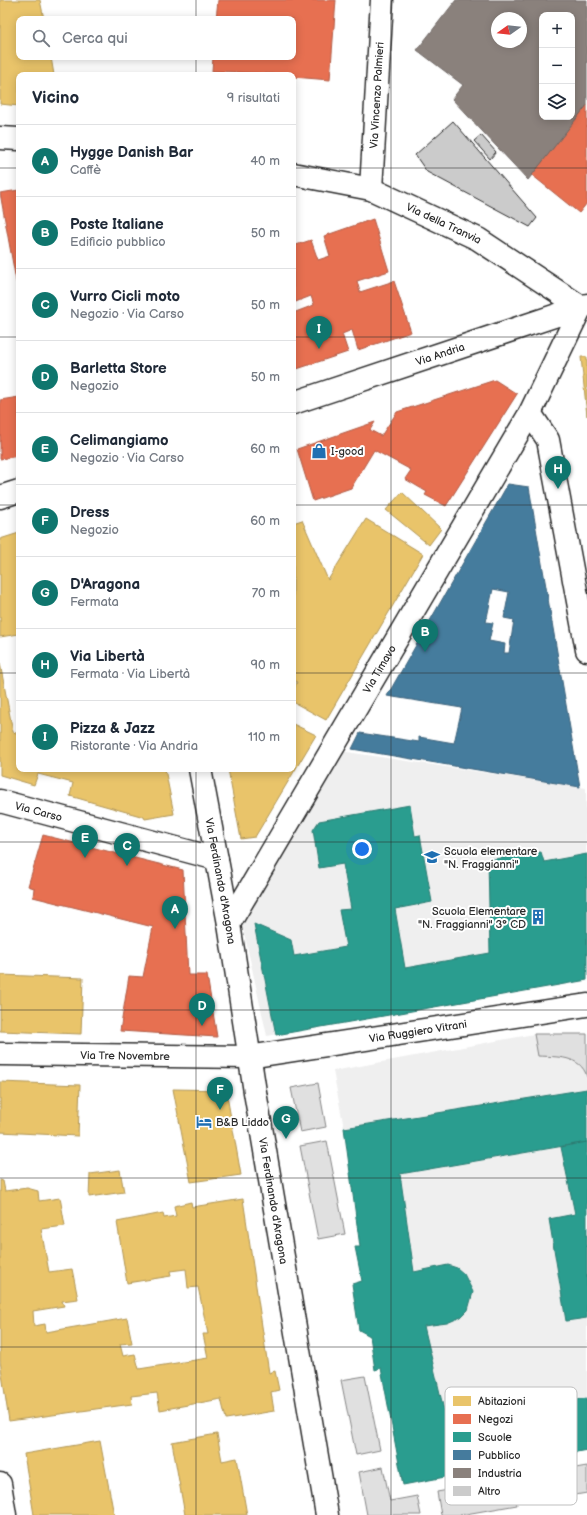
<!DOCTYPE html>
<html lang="it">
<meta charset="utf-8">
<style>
:root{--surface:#fff;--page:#f2f2f3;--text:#1f2937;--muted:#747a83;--line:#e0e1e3;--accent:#0f766e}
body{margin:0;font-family:"Balsamiq Sans",sans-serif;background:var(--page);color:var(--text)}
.controls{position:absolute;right:12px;top:12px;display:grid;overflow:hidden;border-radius:8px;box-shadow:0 2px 10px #0003}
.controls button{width:36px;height:36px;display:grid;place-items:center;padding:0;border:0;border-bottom:1px solid var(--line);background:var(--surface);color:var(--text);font:20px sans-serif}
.compass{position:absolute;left:491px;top:12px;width:36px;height:36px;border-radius:50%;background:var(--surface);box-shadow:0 2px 10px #0003;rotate:255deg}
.you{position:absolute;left:362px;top:849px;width:14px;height:14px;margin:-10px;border:3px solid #fff;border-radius:50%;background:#1a73e8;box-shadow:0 0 0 6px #1a73e833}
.badge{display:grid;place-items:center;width:26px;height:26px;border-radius:50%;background:var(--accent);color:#fff;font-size:13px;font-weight:700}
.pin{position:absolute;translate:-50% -33px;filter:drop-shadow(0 1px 2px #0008)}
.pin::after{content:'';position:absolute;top:21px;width:14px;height:12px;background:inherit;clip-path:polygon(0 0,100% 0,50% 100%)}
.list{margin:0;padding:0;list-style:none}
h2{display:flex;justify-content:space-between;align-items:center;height:52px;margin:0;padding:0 16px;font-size:17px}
h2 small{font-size:13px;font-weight:400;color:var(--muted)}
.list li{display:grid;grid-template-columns:26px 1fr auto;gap:12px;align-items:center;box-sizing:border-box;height:72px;padding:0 16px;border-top:1px solid var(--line)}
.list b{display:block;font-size:15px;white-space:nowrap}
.list p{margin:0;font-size:13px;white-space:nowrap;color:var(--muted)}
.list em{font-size:13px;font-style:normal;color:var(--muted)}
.icon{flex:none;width:22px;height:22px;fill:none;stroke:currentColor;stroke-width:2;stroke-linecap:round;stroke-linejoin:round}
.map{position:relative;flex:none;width:587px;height:1515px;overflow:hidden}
.search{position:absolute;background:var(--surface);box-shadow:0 2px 10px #0003;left:16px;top:16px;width:280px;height:44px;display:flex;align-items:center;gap:10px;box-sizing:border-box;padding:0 14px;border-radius:8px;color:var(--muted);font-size:15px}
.panel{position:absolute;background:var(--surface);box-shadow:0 2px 10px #0003;left:16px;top:72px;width:280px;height:700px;border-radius:8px}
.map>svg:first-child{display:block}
</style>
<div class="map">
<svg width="587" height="1515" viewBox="0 0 587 1515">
<rect width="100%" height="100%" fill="#fff"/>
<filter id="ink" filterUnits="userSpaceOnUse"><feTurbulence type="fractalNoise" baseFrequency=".025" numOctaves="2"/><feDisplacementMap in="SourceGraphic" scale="8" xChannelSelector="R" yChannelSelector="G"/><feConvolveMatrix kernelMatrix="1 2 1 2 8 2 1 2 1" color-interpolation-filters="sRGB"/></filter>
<g filter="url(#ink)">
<!-- built -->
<g fill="#efefef">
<path d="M 340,751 L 586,788 L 587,981 L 267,1036 L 241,919 Z"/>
<path d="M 534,1034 L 587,1034 L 587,1450 L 403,1485 L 381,1368 L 375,1370 L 370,1336 L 359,1330 L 352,1284 L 362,1281 L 355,1247 L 360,1247 L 344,1128 L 333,1071 Z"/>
</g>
<!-- green -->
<g fill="#e0e0e0" stroke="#868686">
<path d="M 534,1034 L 587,1034 L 587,1077 C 581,1055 556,1057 538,1056 Z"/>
<path d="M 318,1083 L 326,1127 L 300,1132 L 291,1088 Z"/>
<path d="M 327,1141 L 345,1234 L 318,1239 L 300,1146 Z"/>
<path d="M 365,1376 L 380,1450 L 356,1455 L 341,1380 Z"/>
<path d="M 587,1466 L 587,1493 L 534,1502 L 529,1476 Z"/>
<path d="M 383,1467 L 390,1501 L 417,1496 L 421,1515 L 367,1515 L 359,1472 Z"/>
<path d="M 512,1479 L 517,1505 L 460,1515 L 441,1515 L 437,1492 Z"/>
</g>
<!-- homes -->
<g fill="#e9c46a" stroke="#b09657">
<path d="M 0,0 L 40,0 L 44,19 L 19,19 L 19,57 L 51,57 L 54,75 L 19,75 L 19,106 L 0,104 Z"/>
<path d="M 581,357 L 587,357 L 587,416 Z"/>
<path d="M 402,492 L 441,529 L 429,545 L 386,510 Z"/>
<path d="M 366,519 L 423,554 L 326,720 L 293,702 L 293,691 L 297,682 L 293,680 L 293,523 L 302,520 L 328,580 Z"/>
<path d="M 19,533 L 19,634 L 0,637 L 0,539 Z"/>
<path d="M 0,663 L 13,732 L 19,734 L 19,769 L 165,769 L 174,814 L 145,819 L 144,817 L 70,796 L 73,783 L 38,774 L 34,785 L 0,775 Z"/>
<path d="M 293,724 L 316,735 L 255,837 L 241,839 L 228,769 L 293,769 Z"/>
<path d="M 0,975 L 83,978 L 81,1034 L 0,1031 Z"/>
<path d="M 0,1082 L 80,1085 L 78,1136 L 0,1132 Z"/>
<path d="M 173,1089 L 226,1090 L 241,1175 L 191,1182 Z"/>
<path d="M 120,1170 L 124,1192 L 89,1197 L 90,1174 Z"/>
<path d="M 0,1180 L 3,1181 L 5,1191 L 27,1188 L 38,1191 L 39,1201 L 60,1198 L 61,1203 L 65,1226 L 41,1229 L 49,1272 L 72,1269 L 78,1299 L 62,1301 L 64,1306 L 33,1311 L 34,1326 L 45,1324 L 46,1332 L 127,1318 L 132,1343 L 120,1344 L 123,1356 L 135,1354 L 139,1369 L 208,1358 L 203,1334 L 208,1334 L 198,1287 L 188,1288 L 186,1269 L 170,1271 L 171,1276 L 127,1283 L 117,1222 L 163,1213 L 164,1218 L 176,1216 L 174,1206 L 191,1202 L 192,1207 L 243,1199 L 269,1373 L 275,1371 L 279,1390 L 271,1392 L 274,1411 L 226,1419 L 221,1399 L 160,1410 L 157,1393 L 131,1396 L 132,1404 L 9,1421 L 0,1361 Z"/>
<path d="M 217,1434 L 222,1461 L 237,1458 L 247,1515 L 185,1515 L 172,1442 Z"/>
<path d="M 100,1441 L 114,1515 L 34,1515 L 24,1454 Z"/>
</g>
<!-- shops -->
<g fill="#e76f51" stroke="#af5b46">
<path d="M 218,0 L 336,0 L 330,80 L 293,77 L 293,75 L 212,71 L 213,57 L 293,57 L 293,19 L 216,19 Z"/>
<path d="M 587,105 L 587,203 L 579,213 L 532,175 Z"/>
<path d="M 19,190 L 19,297 L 0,193 Z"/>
<path d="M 373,219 L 389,271 L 357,281 L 360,292 L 394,281 L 411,332 L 358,350 L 352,330 L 342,334 L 348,352 L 297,369 L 293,358 L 293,313 L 314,305 L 311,296 L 293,303 L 293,246 L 311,240 L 318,260 L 330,256 L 324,236 Z"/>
<path d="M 495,380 L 517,394 L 446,506 L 425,495 L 427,492 L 405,479 L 411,470 L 374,450 L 351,488 L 313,501 L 297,449 L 375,422 L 370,430 L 381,436 L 397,412 Z"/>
<path d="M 19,397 L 19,456 L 0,459 L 0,400 Z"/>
<path d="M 43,835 L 183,870 L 188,975 L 207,975 L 217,1037 L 120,1031 L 129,976 L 143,977 L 153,927 L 33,897 L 34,888 L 28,886 Z"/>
</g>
<!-- schools -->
<g fill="#2a9d8f" stroke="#2a7b71">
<path d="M 410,805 L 415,836 L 420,835 L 432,902 L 395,909 L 405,968 L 490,953 L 488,860 L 541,852 L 544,862 L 587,854 L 587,980 L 276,1035 L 254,924 L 291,940 L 294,956 L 346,947 L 339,910 L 351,909 L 343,864 L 319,868 L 313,830 L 319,821 Z"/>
<path d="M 587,1089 L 587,1142 L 400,1174 L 414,1272 L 448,1265 L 457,1268 L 464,1274 L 473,1292 L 468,1310 L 461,1317 L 447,1323 L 424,1326 L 447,1423 L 587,1398 L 587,1450 L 403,1485 L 381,1368 L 375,1370 L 370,1336 L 359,1330 L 352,1284 L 362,1281 L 355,1247 L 360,1247 L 344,1128 Z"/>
<path d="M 587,1142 L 587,1318 L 566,1321 L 549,1219 L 575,1214 L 561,1147 Z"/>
</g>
<!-- public -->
<path fill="#457b9d" stroke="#3d637b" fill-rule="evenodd" d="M 508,484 L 529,487 L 580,787 L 352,749 L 360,733 L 419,742 L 419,737 L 454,743 L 462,708 L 387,696 ZM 493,589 L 509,592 L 504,618 L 514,620 L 509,653 L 504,653 L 505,644 L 489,641 L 493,623 L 486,622 Z"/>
<!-- industry -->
<path fill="#8a817c" stroke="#6e6764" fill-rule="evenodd" d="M 456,0 L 587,0 L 587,105 L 528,180 L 452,99 L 463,85 L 417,50 ZM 542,15 L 572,15 L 572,117 L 542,117 ZM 497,18 L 521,18 L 521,42 L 497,42 Z"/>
<!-- building -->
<g fill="#cbcbcb" stroke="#2b2b2b">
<path d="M 453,121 L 537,218 L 530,227 L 427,172 L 415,155 Z"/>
<path d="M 481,135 L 496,152 L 490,159 L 474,141 Z"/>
</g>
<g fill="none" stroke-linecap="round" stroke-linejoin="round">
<defs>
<g id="minor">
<path d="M 0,138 L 19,139"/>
<path id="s1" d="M 293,174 L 371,189 L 478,239 L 581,307 L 530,413 L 548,440 L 587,650"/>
<path id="s2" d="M 371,189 L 382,0"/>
<path id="s3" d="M 200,769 L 229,924 L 255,1092 L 327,1515"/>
<path id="s4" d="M 0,801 L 217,859"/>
<path id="s5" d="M 229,924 L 530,413"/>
<path id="s6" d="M 0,1054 L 249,1057 L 587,1005"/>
<path d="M 0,1484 L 5,1515"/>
</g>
<g id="secondary">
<path id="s7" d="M 293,403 L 587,305"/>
<path d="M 0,497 L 19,491"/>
</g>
</defs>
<!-- minor casing -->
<use href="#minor" stroke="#2b2b2b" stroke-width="25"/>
<!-- secondary casing -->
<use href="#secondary" stroke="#2b2b2b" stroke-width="25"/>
<!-- minor -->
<use href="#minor" stroke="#fff" stroke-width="22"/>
<!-- secondary -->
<use href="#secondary" stroke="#fff" stroke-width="22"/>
</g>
</g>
<!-- grid -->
<path fill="none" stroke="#2b2b2b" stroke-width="1" stroke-opacity="0.55" d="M 196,0 L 196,19M 391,0 L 391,1515M 196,57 L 196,75M 0,168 L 19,168M 293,168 L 587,168M 0,337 L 19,337M 293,337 L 587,337M 0,505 L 19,505M 293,505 L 587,505M 0,673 L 19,673M 293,673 L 587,673M 196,769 L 196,1515M 0,842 L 587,842M 0,1010 L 587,1010M 0,1178 L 587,1178M 0,1347 L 587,1347"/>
<!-- icons -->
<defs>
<symbol id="shop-bare" viewBox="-9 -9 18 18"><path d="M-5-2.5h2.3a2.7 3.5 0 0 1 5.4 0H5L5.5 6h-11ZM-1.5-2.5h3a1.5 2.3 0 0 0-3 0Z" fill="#1f6fb2" stroke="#fff" stroke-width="2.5" paint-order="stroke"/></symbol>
<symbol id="school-bare" viewBox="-9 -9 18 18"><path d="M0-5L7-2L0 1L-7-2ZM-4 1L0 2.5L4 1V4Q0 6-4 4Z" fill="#1f6fb2" stroke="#fff" stroke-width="2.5" paint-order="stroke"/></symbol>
<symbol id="building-bare" viewBox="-9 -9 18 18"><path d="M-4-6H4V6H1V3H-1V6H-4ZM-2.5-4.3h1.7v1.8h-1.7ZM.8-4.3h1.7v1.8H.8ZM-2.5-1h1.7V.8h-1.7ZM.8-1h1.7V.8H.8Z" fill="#1f6fb2" stroke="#fff" stroke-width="2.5" paint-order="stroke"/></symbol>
<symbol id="hotel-bare" viewBox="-9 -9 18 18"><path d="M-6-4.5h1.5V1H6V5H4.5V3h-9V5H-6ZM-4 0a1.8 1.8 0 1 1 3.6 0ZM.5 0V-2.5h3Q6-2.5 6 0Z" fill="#1f6fb2" stroke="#fff" stroke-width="2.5" paint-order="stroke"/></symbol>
</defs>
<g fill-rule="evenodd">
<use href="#shop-bare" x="308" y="440" width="22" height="22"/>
<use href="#school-bare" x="421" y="846" width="22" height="22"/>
<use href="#building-bare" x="527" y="906" width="22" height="22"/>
<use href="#hotel-bare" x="193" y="1111" width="22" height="22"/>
</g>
<g text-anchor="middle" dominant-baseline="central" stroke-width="4" stroke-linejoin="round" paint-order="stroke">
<!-- street labels -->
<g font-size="11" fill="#2b2b2b" stroke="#fff">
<text stroke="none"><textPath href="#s2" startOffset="94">Via Vincenzo Palmieri</textPath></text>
<text stroke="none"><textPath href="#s1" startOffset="160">Via della Tranvia</textPath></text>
<text stroke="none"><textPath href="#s7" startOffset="155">Via Andria</textPath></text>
<text stroke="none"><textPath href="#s5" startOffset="296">Via Timavo</textPath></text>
<text stroke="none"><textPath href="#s4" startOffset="40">Via Carso</textPath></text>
<text stroke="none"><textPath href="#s3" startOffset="114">Via Ferdinando d'Aragona</textPath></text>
<text stroke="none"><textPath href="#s6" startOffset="420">Via Ruggiero Vitrani</textPath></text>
<text stroke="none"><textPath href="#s6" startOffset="125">Via Tre Novembre</textPath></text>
<text stroke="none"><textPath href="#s3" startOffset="438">Via Ferdinando d'Aragona</textPath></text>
</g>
<!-- poi labels -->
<g font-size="11" fill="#2b2b2b" stroke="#fff" text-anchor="start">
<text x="331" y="451">I-good</text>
<text x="444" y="851">Scuola elementare<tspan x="444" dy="13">"N. Fraggianni"</tspan></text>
<text x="526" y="911" text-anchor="end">Scuola Elementare<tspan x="526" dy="13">"N. Fraggianni" 3° CD</tspan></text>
<text x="216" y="1122">B&amp;B Liddo</text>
</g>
</g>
<!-- legend -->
<rect x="445" y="1387" width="132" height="118" rx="6" fill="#fff" stroke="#bfbfbf" stroke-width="1"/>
<rect x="453" y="1396" width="18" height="10" fill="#e9c46a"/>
<rect x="453" y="1414" width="18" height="10" fill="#e76f51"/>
<rect x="453" y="1432" width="18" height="10" fill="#2a9d8f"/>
<rect x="453" y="1450" width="18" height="10" fill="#457b9d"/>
<rect x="453" y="1468" width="18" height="10" fill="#8a817c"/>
<rect x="453" y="1486" width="18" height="10" fill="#cbcbcb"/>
<g font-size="11" fill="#2b2b2b">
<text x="478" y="1405">Abitazioni</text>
<text x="478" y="1423">Negozi</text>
<text x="478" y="1441">Scuole</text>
<text x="478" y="1459">Pubblico</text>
<text x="478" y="1477">Industria</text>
<text x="478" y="1495">Altro</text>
</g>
</svg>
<div class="controls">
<button>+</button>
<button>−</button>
<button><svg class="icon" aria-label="layers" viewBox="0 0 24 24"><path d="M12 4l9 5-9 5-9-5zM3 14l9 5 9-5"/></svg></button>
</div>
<svg class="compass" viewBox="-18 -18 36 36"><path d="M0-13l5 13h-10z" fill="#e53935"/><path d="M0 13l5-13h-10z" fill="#747a83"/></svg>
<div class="you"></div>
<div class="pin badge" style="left:175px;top:929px">A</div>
<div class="pin badge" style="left:425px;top:652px">B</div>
<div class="pin badge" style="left:127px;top:866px">C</div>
<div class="pin badge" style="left:202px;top:1026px">D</div>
<div class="pin badge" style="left:85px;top:858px">E</div>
<div class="pin badge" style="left:220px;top:1110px">F</div>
<div class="pin badge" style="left:286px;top:1139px">G</div>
<div class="pin badge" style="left:558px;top:489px">H</div>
<div class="pin badge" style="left:319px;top:349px">I</div>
<div class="search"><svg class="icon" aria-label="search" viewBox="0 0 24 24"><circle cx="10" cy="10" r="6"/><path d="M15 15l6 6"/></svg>Cerca qui</div>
<section class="panel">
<h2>Vicino<small>9 risultati</small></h2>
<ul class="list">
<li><span class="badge">A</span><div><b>Hygge Danish Bar</b><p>Caffè</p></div><em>40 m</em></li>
<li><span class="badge">B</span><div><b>Poste Italiane</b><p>Edificio pubblico</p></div><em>50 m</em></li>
<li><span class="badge">C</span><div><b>Vurro Cicli moto</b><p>Negozio · Via Carso</p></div><em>50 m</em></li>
<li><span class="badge">D</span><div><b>Barletta Store</b><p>Negozio</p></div><em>50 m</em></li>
<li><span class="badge">E</span><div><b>Celimangiamo</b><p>Negozio · Via Carso</p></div><em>60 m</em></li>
<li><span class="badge">F</span><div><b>Dress</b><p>Negozio</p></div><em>60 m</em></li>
<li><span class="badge">G</span><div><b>D'Aragona</b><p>Fermata</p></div><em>70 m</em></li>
<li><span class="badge">H</span><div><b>Via Libertà</b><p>Fermata · Via Libertà</p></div><em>90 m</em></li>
<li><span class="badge">I</span><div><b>Pizza &amp; Jazz</b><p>Ristorante · Via Andria</p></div><em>110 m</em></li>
</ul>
</section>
</div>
